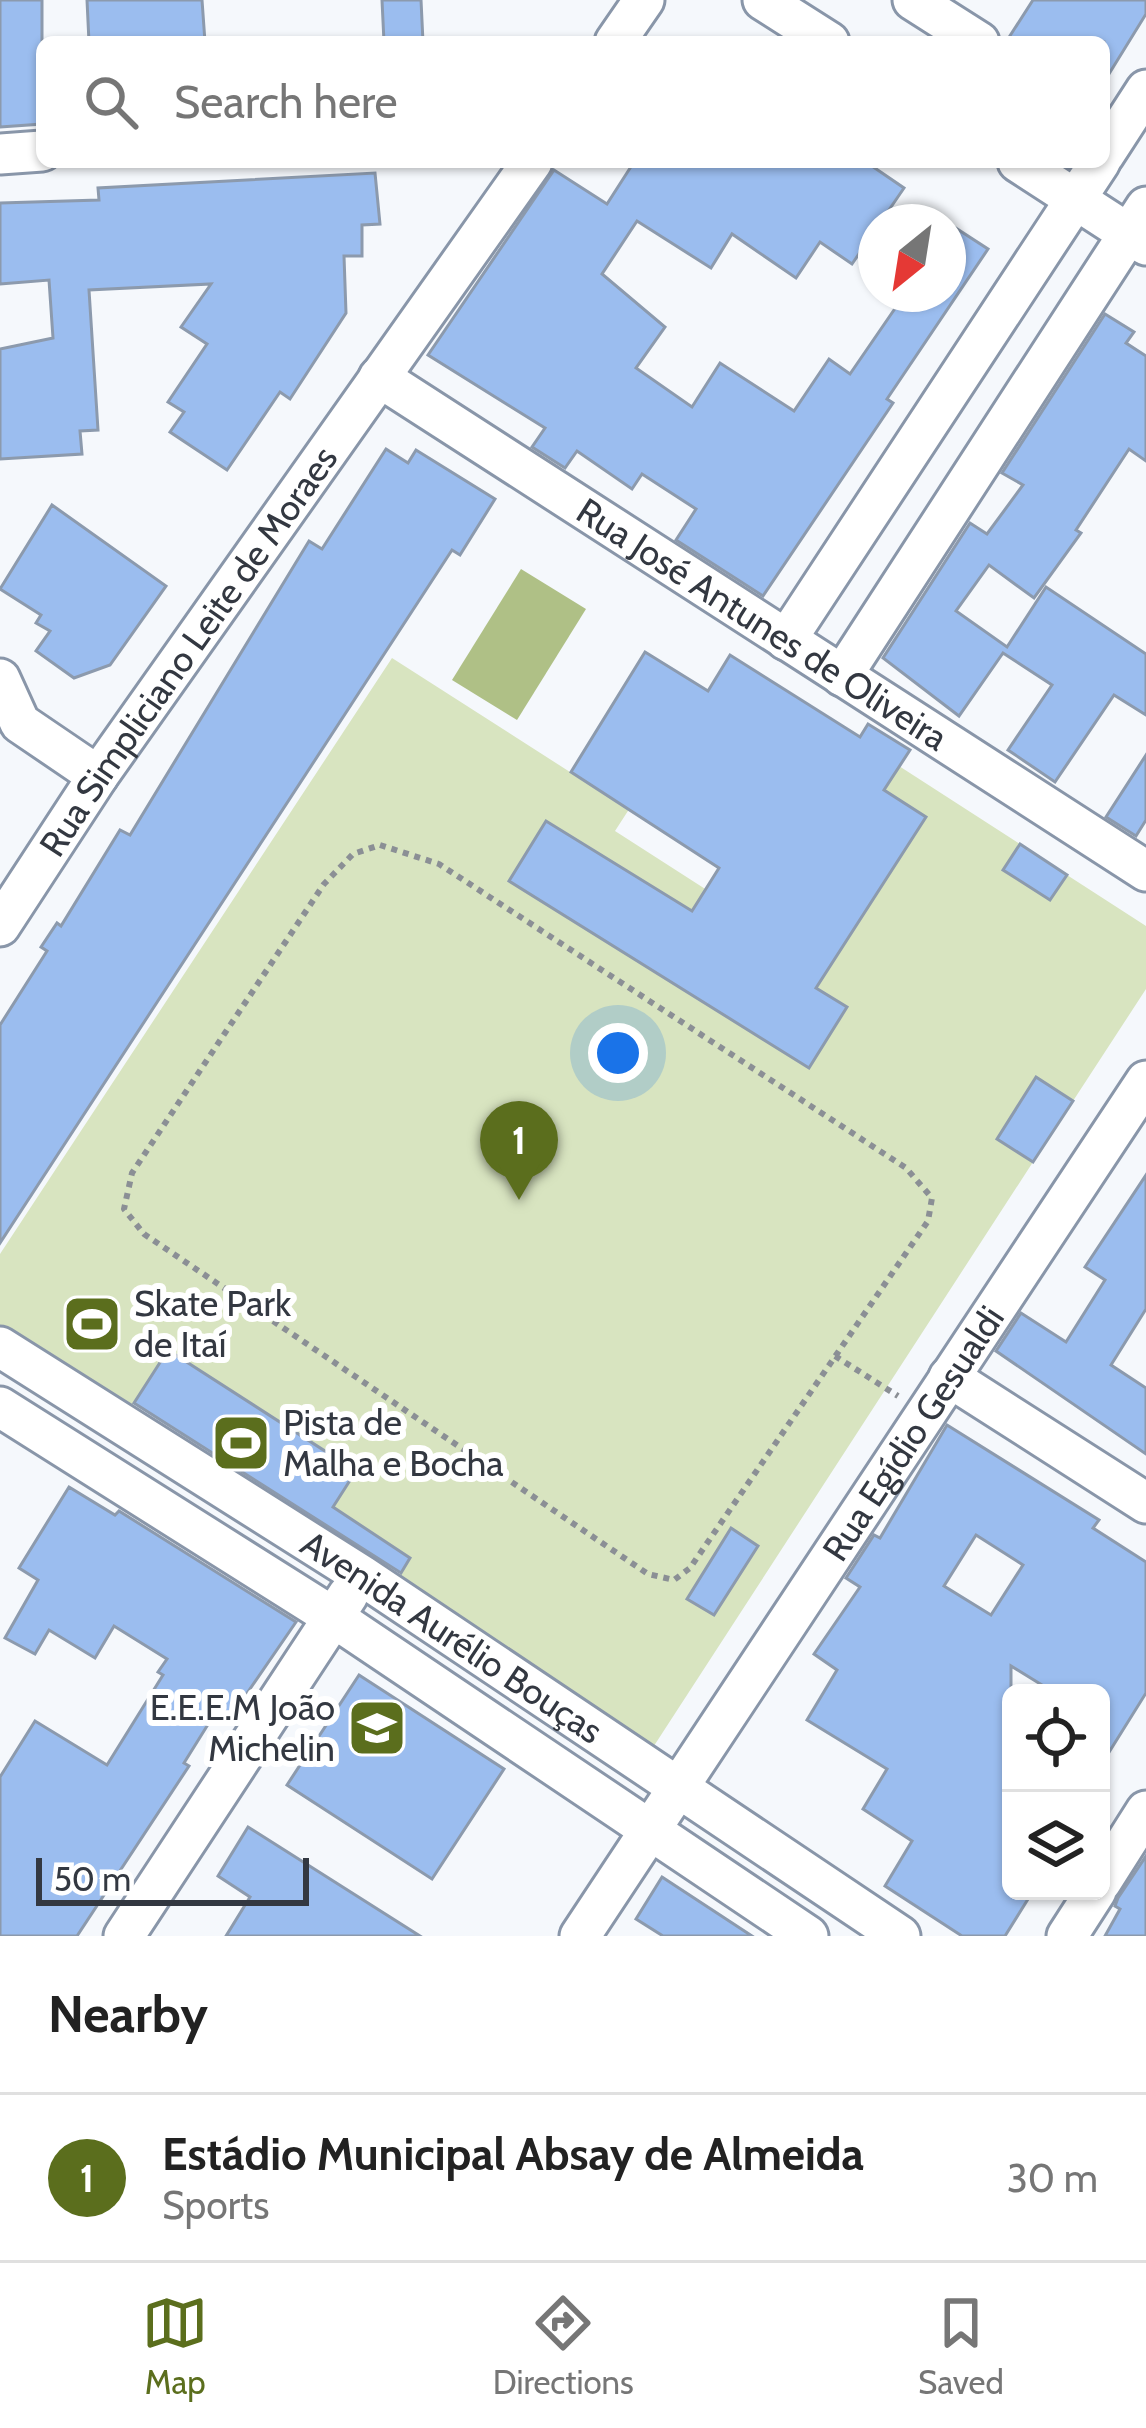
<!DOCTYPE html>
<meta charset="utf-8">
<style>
:root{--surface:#fff;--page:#f6f6f6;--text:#222;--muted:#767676;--line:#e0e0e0;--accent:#5b6e1d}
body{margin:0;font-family:Cabin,sans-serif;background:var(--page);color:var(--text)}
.controls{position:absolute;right:36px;bottom:36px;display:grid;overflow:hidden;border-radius:18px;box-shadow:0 3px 9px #0004}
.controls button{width:108px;height:108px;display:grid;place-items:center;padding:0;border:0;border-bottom:3px solid var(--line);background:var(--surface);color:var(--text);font:60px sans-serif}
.compass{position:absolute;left:858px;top:204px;width:108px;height:108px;border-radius:50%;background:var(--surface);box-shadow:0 3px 9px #0004;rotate:210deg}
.scale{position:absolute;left:36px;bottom:30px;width:273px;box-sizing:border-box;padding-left:12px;border:6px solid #333841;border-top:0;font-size:33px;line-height:42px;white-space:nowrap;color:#333841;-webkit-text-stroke:9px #fff;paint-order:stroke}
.you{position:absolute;left:618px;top:1053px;width:42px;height:42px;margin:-30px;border:9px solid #fff;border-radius:50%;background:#1a73e8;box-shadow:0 0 0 18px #1a73e833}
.badge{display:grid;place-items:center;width:78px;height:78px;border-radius:50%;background:var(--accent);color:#fff;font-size:39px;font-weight:700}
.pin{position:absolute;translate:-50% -99px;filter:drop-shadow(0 3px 6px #0008)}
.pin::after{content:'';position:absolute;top:63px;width:42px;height:36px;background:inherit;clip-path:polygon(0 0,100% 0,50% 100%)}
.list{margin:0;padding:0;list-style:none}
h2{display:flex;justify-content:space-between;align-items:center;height:156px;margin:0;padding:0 48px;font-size:51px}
h2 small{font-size:39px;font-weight:400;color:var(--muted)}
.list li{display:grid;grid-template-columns:78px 1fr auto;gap:36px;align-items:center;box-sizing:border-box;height:168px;padding:0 48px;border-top:3px solid var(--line)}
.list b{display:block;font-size:45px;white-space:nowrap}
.list p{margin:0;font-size:39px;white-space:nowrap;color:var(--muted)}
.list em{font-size:39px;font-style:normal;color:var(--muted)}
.icon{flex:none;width:66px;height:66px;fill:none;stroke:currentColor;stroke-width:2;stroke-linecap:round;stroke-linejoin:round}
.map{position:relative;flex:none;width:1146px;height:1936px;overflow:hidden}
.search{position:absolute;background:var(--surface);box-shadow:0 3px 9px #0004;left:36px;right:36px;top:36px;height:132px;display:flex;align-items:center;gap:30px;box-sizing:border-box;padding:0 42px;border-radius:18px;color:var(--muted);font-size:45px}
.sheet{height:324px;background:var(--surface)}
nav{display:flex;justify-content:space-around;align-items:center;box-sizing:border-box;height:168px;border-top:3px solid var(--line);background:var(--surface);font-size:33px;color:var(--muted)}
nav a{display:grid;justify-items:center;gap:6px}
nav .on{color:var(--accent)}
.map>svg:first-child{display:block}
</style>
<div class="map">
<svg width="1146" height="1936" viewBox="0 0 1146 1936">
<rect width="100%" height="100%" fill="#f5f8fc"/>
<!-- green -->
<path fill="#d8e4c0" d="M 392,658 L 609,797 L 646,783 L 615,831 L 828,968 L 926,817 L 832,756 L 899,766 L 1020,844 L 1004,870 L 1050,899 L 1067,875 L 1146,926 L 1146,989 L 1073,1101 L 1036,1078 L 997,1138 L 1033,1162 L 650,1752 L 393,1585 L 410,1558 L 372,1533 L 353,1560 L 315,1535 L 355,1472 L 168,1351 L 125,1417 L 0,1337 L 0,1254 Z"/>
<!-- water -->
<path fill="#afc086" d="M 521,569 L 586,609 L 517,720 L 452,680 Z"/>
<!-- building -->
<g fill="#9bbdef" stroke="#8c9aad" stroke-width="3" fill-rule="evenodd">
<path d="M 0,0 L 42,0 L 42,124 L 0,127 Z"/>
<path d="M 87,0 L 202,0 L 205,42 L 89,42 Z"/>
<path d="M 382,0 L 421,0 L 423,42 L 384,42 Z"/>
<path d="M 1033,0 L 1146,0 L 1146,14 L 1104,82 L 1104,42 L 1006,42 Z"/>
<path d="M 634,162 L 866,162 L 904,188 L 852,264 L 820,242 L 796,278 L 732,234 L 711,268 L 637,221 L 602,274 L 665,327 L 636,368 L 692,407 L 720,363 L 794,411 L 829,359 L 850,374 L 905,294 L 948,294 L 948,223 L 988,249 L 887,399 L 893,403 L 763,596 L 676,540 L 696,509 L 642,474 L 632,489 L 577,451 L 565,468 L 532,447 L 545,428 L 428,355 L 554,170 L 607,204 Z"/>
<path d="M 375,173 L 380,224 L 362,225 L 362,256 L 344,256 L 346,313 L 290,399 L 280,392 L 227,470 L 170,432 L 184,412 L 168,402 L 207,344 L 181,327 L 211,284 L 89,290 L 98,430 L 80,431 L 82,454 L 0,459 L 0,349 L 53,338 L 49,280 L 0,284 L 0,203 L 99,200 L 98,188 Z"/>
<path d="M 1105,314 L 1134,332 L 1126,343 L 1146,356 L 1146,461 L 1129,449 L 1076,530 L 1081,533 L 1034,598 L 989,565 L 956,611 L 1007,647 L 1046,587 L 1146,654 L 1146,715 L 1114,695 L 1055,782 L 1008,750 L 1052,685 L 1003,653 L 959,716 L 883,658 L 970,523 L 987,534 L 1023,485 L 1002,473 Z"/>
<path d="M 386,449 L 408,463 L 416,450 L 495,499 L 460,555 L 452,550 L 0,1243 L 0,1025 L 47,951 L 41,947 L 57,923 L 61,926 L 120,830 L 130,835 L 309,541 L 322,549 Z"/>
<path d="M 52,505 L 166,586 L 110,665 L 74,678 L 36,651 L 50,631 L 36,623 L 41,615 L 0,589 Z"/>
<path d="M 645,652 L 708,691 L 730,655 L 860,737 L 868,724 L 910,750 L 884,790 L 926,817 L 816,988 L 847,1007 L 809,1068 L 509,881 L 546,821 L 692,911 L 719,868 L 571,772 Z"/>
<path d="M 1146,755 L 1146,820 L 1136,836 L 1106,817 Z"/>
<path d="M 1020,844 L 1067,875 L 1050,900 L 1003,870 Z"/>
<path d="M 1036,1077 L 1073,1101 L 1033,1162 L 997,1139 Z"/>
<path d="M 1146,1175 L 1146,1309 L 1111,1365 L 1146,1388 L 1146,1454 L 996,1351 L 1021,1313 L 1066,1342 L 1105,1280 L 1085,1267 Z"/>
<path d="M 168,1350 L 356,1471 L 333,1507 L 410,1558 L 401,1573 L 134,1403 Z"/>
<path d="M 947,1425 L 1099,1520 L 1093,1528 L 1146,1562 L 1146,1693 L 1101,1765 L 1101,1693 L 1055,1693 L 1011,1666 L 1011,1891 L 1033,1891 L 1005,1936 L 962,1936 L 885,1886 L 912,1841 L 863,1809 L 887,1769 L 807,1720 L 837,1670 L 814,1654 L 860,1587 L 846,1578 L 874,1535 L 880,1538 ZM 976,1535 L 1023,1565 L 991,1615 L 944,1586 Z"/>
<path d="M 69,1487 L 115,1515 L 119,1511 L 296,1622 L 230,1718 L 217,1710 L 184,1763 L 189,1766 L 77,1936 L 0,1936 L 0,1777 L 35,1721 L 107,1765 L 163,1675 L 158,1672 L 167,1659 L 114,1626 L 95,1658 L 49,1630 L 35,1654 L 5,1638 L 38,1580 L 19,1568 Z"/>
<path d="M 731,1528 L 758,1546 L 714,1615 L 687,1599 Z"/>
<path d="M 359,1675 L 504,1769 L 432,1879 L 287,1785 Z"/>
<path d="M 248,1827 L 420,1936 L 226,1936 L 250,1897 L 218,1876 Z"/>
<path d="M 1146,1856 L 1146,1936 L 1105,1936 L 1120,1909 L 1115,1906 L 1118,1898 Z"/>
<path d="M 662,1877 L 752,1936 L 663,1936 L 636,1919 Z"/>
</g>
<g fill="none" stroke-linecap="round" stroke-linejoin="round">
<defs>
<g id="minor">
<path d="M 763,0 L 829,42"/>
<path d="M 913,0 L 979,42"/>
<path d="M 615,42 L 644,0"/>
<path d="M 0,154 L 42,151"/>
<path d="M 1104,155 L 1146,90"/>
<path d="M 1018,162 L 1146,245"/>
<path id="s1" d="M 379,377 L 1146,871"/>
<path d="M 786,640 L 1100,162"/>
<path d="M 842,676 L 1146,207"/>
<path d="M 0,679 L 20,723 L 98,776"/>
<path id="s2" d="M 0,926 L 98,776 L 532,162"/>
<path id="s3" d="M 0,1347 L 361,1575 L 900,1936"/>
<path d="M 949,1377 L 1146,1503"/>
<path d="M 0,1407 L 333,1617 L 808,1936"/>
<path d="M 1101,1882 L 1146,1811"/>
<path d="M 124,1936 L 348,1595"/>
<path id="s4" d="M 580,1936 L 1146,1081"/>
<path d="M 1067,1936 L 1096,1891"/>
</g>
</defs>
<!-- minor casing -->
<use href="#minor" stroke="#8996a9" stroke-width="45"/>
<!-- path -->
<g stroke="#8b8f95" stroke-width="6" stroke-dasharray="6 6" stroke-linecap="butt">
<path d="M 380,845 L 439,864 L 906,1168 L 932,1198 L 928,1221 L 690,1568 L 674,1580 L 648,1574 L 144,1234 L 124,1209 L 132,1173 L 324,884 L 353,854 Z"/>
<path d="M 835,1356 L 898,1396"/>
</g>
<!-- minor -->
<use href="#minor" stroke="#fff" stroke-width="39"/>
</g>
<!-- icons -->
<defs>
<symbol id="stadium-square" viewBox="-11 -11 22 22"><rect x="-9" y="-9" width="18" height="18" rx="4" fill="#5b6e1d" stroke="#fff"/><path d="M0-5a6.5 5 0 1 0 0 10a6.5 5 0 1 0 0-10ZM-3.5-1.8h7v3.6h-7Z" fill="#fff"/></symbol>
<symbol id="school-square" viewBox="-11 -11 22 22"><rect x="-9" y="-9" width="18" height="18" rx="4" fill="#5b6e1d" stroke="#fff"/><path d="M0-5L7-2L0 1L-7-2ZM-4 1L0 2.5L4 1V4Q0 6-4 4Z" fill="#fff"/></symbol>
</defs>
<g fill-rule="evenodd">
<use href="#stadium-square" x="59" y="1291" width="66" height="66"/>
<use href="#stadium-square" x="208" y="1410" width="66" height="66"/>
<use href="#school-square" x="344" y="1695" width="66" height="66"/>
</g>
<g text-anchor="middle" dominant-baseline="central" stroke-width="12" stroke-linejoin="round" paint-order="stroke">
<!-- street labels -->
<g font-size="36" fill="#333841" stroke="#fff">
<text stroke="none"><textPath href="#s1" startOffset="456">Rua José Antunes de Oliveira</textPath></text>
<text stroke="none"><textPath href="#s2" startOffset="333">Rua Simpliciano Leite de Moraes</textPath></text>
<text stroke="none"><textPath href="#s4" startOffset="603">Rua Egídio Gesualdi</textPath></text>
<text stroke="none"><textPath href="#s3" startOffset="537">Avenida Aurélio Bouças</textPath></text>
</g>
<!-- poi labels -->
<g font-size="36" fill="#333841" stroke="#fff" text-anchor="start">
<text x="134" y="1303">Skate Park<tspan x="134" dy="41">de Itaí</tspan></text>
<text x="283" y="1422">Pista de<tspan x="283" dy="41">Malha e Bocha</tspan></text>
<text x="335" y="1707" text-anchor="end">E.E.E.M João<tspan x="335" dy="41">Michelin</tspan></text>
</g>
</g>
</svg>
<div class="controls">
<button><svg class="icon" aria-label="locate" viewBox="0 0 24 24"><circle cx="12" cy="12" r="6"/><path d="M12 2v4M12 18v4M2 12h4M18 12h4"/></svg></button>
<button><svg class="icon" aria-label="layers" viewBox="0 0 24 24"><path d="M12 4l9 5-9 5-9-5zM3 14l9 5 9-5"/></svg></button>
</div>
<svg class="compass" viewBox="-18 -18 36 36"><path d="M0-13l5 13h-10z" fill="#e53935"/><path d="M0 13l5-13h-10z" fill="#767676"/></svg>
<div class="scale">50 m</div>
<div class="you"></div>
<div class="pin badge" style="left:519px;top:1200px">1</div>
<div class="search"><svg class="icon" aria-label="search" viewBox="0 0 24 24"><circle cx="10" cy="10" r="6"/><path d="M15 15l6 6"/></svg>Search here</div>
</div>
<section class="sheet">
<h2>Nearby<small></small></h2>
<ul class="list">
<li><span class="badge">1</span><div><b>Estádio Municipal Absay de Almeida</b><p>Sports</p></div><em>30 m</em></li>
</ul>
</section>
<nav>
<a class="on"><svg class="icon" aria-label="map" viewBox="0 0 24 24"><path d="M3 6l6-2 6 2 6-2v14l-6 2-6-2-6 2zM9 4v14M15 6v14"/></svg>Map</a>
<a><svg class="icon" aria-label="directions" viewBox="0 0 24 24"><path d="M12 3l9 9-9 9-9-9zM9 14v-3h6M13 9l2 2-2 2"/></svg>Directions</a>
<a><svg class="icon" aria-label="saved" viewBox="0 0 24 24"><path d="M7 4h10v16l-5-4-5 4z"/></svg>Saved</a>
</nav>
